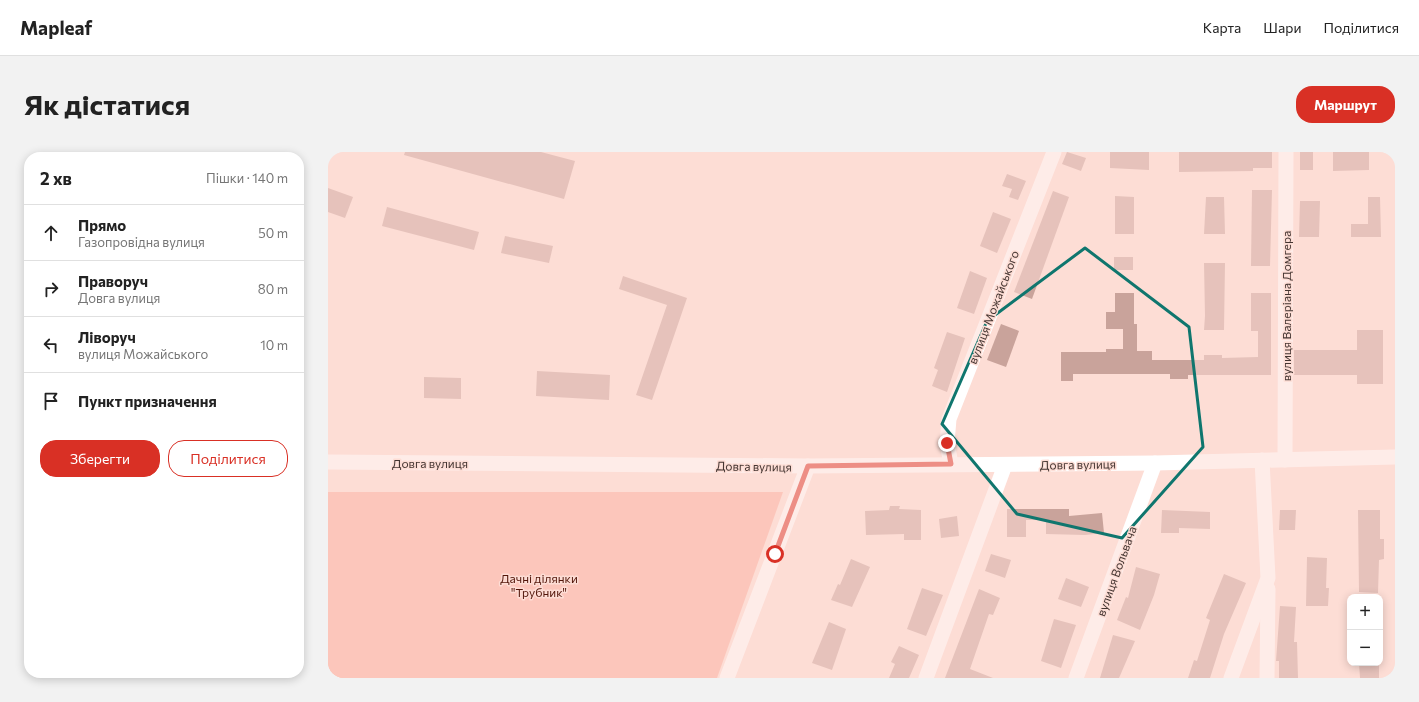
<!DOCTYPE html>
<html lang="uk">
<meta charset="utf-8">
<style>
:root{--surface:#fff;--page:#f2f2f2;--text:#222;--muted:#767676;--line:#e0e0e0;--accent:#d93025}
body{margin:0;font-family:Commissioner,sans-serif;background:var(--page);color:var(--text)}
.controls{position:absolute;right:12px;bottom:12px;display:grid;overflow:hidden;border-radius:8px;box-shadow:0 2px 10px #0003}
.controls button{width:36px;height:36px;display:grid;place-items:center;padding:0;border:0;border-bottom:1px solid var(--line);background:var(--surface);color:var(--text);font:20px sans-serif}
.stop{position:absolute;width:12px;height:12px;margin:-9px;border:3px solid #d93025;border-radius:50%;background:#fff}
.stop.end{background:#d93025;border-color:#fff;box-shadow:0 1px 4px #0008}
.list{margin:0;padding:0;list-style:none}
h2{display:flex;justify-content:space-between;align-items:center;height:52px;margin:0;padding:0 16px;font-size:17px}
h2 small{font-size:13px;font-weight:400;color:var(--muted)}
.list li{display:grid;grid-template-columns:26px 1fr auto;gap:12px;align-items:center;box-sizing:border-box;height:56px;padding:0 16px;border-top:1px solid var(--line)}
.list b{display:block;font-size:15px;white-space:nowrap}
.list p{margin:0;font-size:13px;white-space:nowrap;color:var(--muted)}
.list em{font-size:13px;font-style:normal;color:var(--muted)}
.actions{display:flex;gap:8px;padding:12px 16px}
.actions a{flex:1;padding:9px 0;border:1px solid var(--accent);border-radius:16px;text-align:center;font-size:14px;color:var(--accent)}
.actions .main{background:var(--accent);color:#fff}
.icon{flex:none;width:22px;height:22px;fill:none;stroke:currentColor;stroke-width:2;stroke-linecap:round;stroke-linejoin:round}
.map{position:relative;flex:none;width:1067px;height:526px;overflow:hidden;border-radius:16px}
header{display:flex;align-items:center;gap:24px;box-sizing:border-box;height:56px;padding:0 20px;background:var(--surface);border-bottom:1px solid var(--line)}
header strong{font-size:19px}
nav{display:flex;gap:22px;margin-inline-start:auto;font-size:14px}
.intro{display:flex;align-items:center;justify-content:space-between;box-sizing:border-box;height:96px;padding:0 24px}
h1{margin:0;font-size:28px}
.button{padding:10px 18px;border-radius:16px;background:var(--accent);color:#fff;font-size:14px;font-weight:700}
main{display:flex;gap:24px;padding:0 24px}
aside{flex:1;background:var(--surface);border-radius:16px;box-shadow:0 2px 10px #0003}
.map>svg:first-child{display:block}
</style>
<header>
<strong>Mapleaf</strong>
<nav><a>Карта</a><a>Шари</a><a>Поділитися</a></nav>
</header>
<div class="intro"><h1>Як дістатися</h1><a class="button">Маршрут</a></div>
<main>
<aside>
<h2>2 хв<small>Пішки · 140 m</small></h2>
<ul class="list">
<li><svg class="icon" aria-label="ahead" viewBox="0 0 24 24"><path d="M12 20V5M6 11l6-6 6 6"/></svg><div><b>Прямо</b><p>Газопровідна вулиця</p></div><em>50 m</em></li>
<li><svg class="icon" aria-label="right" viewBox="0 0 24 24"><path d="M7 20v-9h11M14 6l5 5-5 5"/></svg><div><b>Праворуч</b><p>Довга вулиця</p></div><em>80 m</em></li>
<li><svg class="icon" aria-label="left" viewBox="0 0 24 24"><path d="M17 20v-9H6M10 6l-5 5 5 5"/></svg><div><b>Ліворуч</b><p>вулиця Можайського</p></div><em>10 m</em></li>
<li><svg class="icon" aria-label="arrive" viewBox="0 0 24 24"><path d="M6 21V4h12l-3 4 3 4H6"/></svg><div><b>Пункт призначення</b></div></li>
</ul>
<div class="actions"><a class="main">Зберегти</a><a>Поділитися</a></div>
</aside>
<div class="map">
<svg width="1067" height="526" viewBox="0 0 1067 526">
<rect width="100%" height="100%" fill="#fdddd5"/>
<!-- green -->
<path fill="#faac9b" d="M 0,340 L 455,340 L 389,526 L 0,526 Z"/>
<!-- building -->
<g fill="#c9a39b">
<path d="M 77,0 L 213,0 L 247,9 L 236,47 L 76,3 Z"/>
<path d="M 739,0 L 758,6 L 753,19 L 734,12 Z"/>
<path d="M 782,0 L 821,0 L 821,18 L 782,16 Z"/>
<path d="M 851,0 L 944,0 L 944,16 L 925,16 L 925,19 L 851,20 Z"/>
<rect x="972" y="0" width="13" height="18"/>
<path d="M 1005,0 L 1041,0 L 1041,18 L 1005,19 Z"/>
<path d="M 679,22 L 698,29 L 690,48 L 681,45 L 684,37 L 674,34 Z"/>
<path d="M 0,36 L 25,45 L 17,66 L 0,60 Z"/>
<path d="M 924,38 L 944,38 L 942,114 L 923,114 Z"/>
<path d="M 725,39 L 741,45 L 704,147 L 686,140 Z"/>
<path d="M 787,44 L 806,45 L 806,82 L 787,82 Z"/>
<path d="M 878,45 L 896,45 L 897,82 L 876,82 Z"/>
<path d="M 1040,45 L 1052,45 L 1053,85 L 1023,85 L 1023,72 L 1040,72 Z"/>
<path d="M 972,49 L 992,49 L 991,85 L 971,85 Z"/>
<path d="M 59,55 L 151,80 L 146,98 L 54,74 Z"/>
<path d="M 665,60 L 683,67 L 669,101 L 652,94 Z"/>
<path d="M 177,84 L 225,94 L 221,111 L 173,101 Z"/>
<rect x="786" y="105" width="19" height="13"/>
<path d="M 876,111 L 897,111 L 896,178 L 876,178 L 877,164 Z"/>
<path d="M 642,119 L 659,126 L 646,162 L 629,156 Z"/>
<path d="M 295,124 L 359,146 L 324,248 L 308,243 L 339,153 L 291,137 Z"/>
<path d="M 787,141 L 806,141 L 806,172 L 809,172 L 809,199 L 824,199 L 824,208 L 876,208 L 876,203 L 894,203 L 894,206 L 930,205 L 930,179 L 923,179 L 923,141 L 943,141 L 943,223 L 860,223 L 860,227 L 842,227 L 842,222 L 745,222 L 745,229 L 733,229 L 733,200 L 778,200 L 778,197 L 795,197 L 795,177 L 778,177 L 778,160 L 787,160 Z"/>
<path d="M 673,172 L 691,179 L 678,215 L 659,208 Z"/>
<path d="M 1029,178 L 1055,178 L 1055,232 L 1029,232 L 1029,223 L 966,223 L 966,198 L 1029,198 Z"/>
<path d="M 619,180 L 637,186 L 619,240 L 604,234 L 610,218 L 606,216 Z"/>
<path d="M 209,219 L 282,223 L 281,248 L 208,244 Z"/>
<path d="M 96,225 L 133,226 L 133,247 L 96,246 Z"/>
<path d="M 562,354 L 572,354 L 571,357 L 593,358 L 593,388 L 576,388 L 576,382 L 538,383 L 537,359 L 561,358 Z"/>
<path d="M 679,357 L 741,357 L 741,364 L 774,361 L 776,381 L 757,383 L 718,382 L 718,368 L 698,368 L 698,385 L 679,385 Z"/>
<path d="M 834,358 L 882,360 L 882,377 L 851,376 L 851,381 L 833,381 Z"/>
<path d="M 952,358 L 968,358 L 967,378 L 951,378 Z"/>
<path d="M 1030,358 L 1052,358 L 1052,387 L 1056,387 L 1056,407 L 1051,408 L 1050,441 L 1031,440 Z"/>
<path d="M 629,364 L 631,384 L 613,386 L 611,367 Z"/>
<path d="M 663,402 L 683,408 L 677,426 L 657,419 Z"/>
<path d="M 979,405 L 999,406 L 998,436 L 1001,436 L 1000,454 L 978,454 Z"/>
<path d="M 523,407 L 542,415 L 524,455 L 503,448 L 510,432 L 512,433 Z"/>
<path d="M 808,415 L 832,422 L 826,443 L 812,478 L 789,468 L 798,445 L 800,446 Z"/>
<path d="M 896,422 L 918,431 L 896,482 L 882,526 L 860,526 L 866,508 L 869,509 L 882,468 L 878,466 Z"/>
<path d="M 738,426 L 761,435 L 753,455 L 730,447 Z"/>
<path d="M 594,436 L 615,443 L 598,484 L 579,477 Z"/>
<path d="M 651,437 L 672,446 L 665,463 L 661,462 L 642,517 L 665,526 L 617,526 Z"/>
<path d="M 952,454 L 968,455 L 966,490 L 969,490 L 970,526 L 951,526 L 951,509 L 948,509 Z"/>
<path d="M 726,467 L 748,473 L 733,516 L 713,509 Z"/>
<path d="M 501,470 L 518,477 L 504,518 L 484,511 Z"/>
<path d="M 785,483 L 807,489 L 791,526 L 772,526 Z"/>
<path d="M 571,494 L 591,503 L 581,526 L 561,526 L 567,512 L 563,510 Z"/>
<path d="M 1031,511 L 1051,511 L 1051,526 L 1032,526 Z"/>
</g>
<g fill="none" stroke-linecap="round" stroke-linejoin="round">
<!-- minor -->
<g stroke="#fff" stroke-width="15">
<path d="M 957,308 L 958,0"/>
<path d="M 0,310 L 480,314 L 827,311 L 1067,305"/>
<path d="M 623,312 L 619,291 L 621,267 L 726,0"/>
<path d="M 399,526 L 480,314"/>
<path d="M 598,526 L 677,313"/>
<path d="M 748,526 L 827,311"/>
<path d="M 903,526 L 940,426 L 934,308"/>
<path d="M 939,526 L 940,437"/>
</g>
</g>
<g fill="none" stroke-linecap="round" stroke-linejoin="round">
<!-- route -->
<path stroke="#d93025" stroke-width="5" d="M 447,402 L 480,314 L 623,312 L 619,291"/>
</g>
<!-- marked area -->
<path d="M0 0H1067V526H0ZM 757,96 L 861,175 L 875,295 L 794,386 L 689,362 L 614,272 L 659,169 Z" fill="#fdddd5" fill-opacity=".55" fill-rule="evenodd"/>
<path fill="none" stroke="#0f766e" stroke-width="3" stroke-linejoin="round" d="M 757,96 L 861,175 L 875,295 L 794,386 L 689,362 L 614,272 L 659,169 Z"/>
<g text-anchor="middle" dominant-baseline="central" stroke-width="3" stroke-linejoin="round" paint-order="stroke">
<!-- street labels -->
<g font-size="12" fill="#443531" stroke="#fdddd5">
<text transform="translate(958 154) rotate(-90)">вулиця Валеріана Домгера</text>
<text transform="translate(665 155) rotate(-69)">вулиця Можайського</text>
<text x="102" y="311">Довга вулиця</text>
<text transform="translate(750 312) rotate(-1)">Довга вулиця</text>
<text transform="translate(426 314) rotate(1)">Довга вулиця</text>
<text transform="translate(788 419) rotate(-70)">вулиця Вольвача</text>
</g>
<!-- park labels -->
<g font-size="12" fill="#521509" stroke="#fdddd5">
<text x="211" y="426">Дачні ділянки<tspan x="211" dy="14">"Трубник"</tspan></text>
</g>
</g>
</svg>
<div class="controls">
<button>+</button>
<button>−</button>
</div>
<div class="stop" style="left:447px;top:402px"></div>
<div class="stop end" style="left:619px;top:291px"></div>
</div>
</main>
